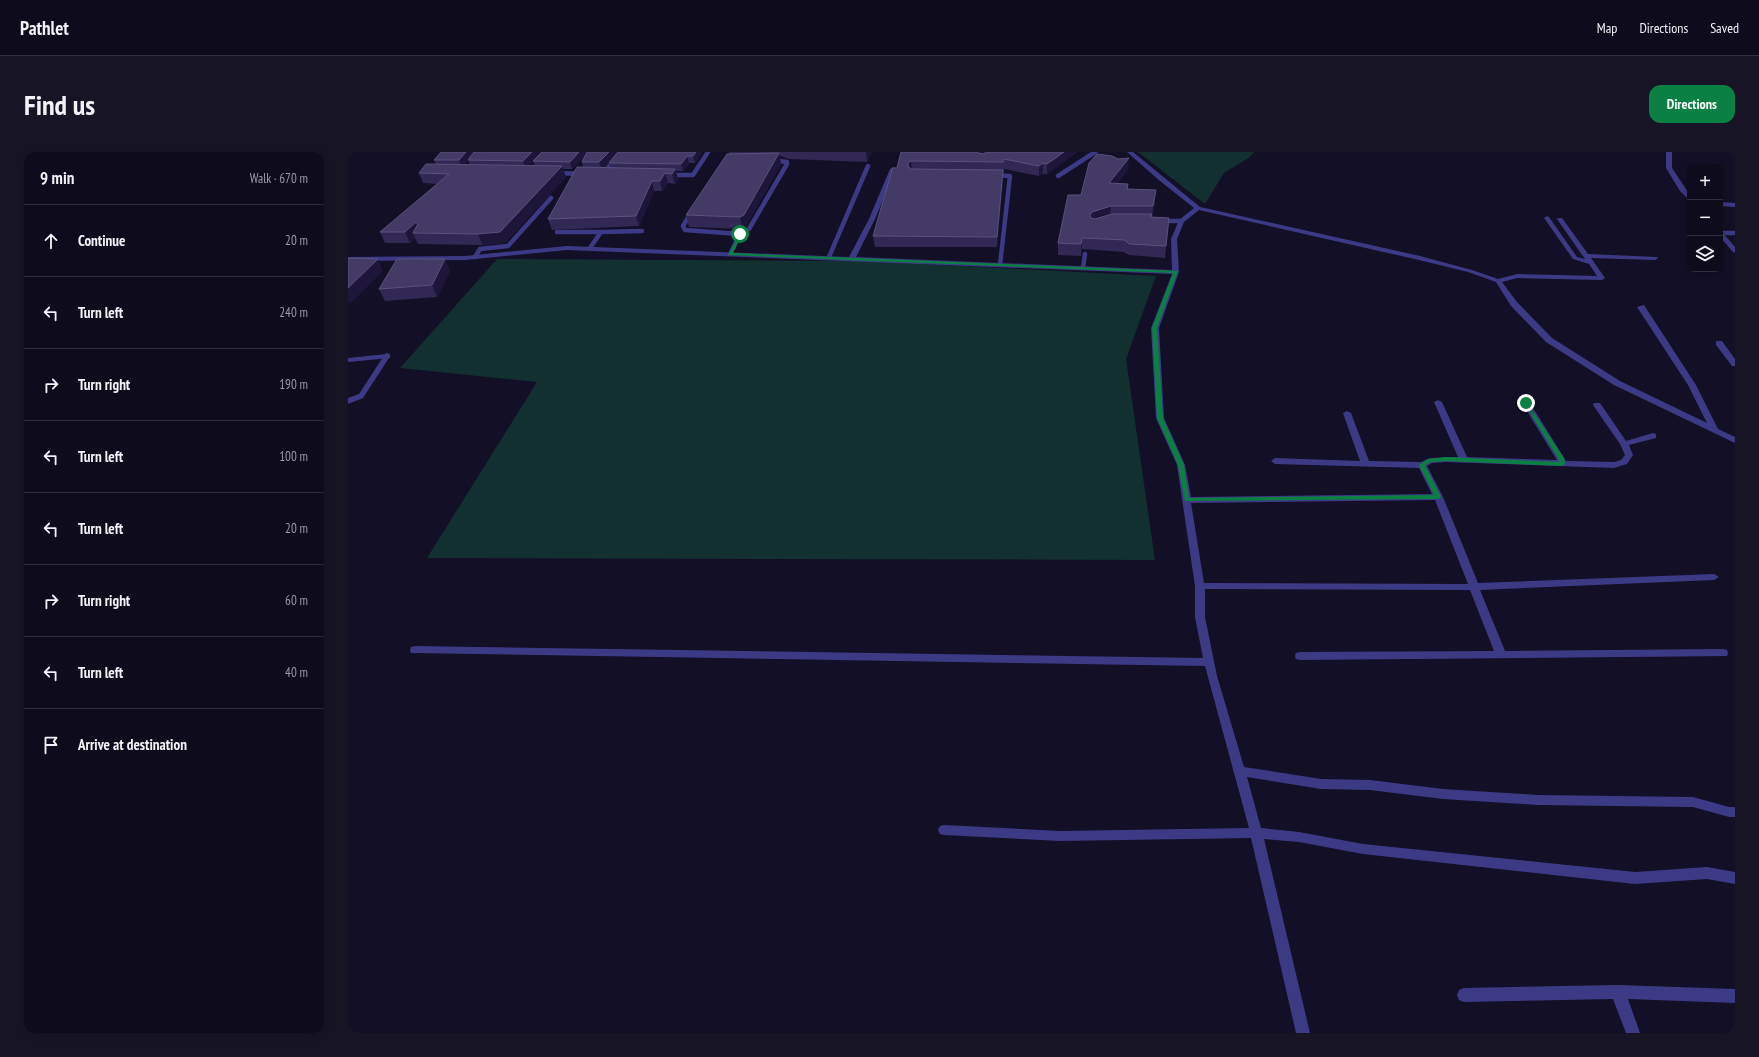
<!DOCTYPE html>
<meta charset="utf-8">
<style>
:root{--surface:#0e0b1c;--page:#171425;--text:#f1f3f6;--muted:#9b9ba3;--line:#2e2b3b;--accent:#0b8043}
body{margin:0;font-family:"PT Sans Narrow",sans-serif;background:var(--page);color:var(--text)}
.controls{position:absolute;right:12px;top:12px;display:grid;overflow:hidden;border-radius:8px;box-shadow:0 2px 10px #0003}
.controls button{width:36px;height:36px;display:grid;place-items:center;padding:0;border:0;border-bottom:1px solid var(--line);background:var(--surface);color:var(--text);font:20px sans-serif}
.stop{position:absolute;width:12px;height:12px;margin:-9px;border:3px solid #0b8043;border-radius:50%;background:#fff}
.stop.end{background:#0b8043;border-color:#fff;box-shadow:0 1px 4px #0008}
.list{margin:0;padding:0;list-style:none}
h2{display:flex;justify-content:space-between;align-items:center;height:52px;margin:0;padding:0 16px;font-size:17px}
h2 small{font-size:13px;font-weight:400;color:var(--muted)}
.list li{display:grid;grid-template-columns:26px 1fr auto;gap:12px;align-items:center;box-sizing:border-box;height:72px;padding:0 16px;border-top:1px solid var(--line)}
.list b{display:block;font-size:15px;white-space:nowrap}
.list em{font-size:13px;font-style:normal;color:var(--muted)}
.icon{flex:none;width:22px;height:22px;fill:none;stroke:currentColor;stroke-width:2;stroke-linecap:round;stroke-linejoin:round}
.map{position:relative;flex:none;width:1387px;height:881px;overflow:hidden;border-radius:12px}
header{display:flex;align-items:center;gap:24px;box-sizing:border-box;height:56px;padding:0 20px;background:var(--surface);border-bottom:1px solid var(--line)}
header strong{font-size:19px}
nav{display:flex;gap:22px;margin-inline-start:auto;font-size:14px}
.intro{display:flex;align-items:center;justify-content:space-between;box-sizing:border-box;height:96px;padding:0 24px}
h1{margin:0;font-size:28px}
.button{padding:10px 18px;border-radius:12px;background:var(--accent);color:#fff;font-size:14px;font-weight:700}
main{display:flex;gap:24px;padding:0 24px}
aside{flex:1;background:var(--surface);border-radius:12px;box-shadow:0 2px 10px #0003}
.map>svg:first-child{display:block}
</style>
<header>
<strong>Pathlet</strong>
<nav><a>Map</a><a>Directions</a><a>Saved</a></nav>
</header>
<div class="intro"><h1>Find us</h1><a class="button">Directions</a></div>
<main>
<aside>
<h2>9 min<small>Walk · 670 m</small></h2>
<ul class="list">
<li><svg class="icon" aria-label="ahead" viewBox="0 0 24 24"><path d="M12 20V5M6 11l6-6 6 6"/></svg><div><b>Continue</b></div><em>20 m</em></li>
<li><svg class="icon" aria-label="left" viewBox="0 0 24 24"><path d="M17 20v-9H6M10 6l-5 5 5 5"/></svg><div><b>Turn left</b></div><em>240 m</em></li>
<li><svg class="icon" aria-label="right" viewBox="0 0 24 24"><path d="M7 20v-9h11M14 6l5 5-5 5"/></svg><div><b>Turn right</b></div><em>190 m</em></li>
<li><svg class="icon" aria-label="left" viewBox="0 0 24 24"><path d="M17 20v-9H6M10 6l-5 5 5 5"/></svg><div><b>Turn left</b></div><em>100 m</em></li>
<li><svg class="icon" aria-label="left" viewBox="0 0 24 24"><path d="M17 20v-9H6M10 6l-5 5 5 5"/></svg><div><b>Turn left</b></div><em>20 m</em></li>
<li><svg class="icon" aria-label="right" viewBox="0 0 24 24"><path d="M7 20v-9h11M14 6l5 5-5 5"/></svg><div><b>Turn right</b></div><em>60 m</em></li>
<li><svg class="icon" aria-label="left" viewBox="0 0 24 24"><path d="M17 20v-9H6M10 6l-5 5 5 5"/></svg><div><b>Turn left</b></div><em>40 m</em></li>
<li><svg class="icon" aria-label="arrive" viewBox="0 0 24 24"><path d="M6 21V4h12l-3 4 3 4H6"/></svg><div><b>Arrive at destination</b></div></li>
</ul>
</aside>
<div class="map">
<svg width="1387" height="881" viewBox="0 0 1387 881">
<rect width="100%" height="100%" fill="#130f26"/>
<!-- green -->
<g fill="#12302f">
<path d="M 790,0 L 906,0 L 902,5 L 876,21 L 857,52 Z"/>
<path d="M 149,107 L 515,109 L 808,124 L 778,207 L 807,408 L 79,406 L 189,230 L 52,216 Z"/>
</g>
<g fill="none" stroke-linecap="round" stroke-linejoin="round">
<!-- lane-far1 -->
<g stroke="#3d3a85" stroke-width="4.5">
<path d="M 209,21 L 234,22"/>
<path d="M 255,22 L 273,0"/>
<path d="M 321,23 L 345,23 L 360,0"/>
<path d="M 645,23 L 662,24 L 652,113"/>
<path d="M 710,24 L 747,0"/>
<path d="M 344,59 L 335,74 L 337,78 L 392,82"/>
<path d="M 813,69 L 833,69"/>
<path d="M 209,80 L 253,80"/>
<path d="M 1372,81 L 1387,81"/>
<path d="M 242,96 L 253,80 L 294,79"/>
<path d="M 382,102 L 392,82 L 401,77 L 439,12 L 439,10 L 423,8"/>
<path d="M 127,105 L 132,97 L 160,94 L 203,46"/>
<path d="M 481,105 L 520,14"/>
<path d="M 735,116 L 737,102"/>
</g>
<!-- lane -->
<path stroke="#3d3a85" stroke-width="5.5" d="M 0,249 L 13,244 L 39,204"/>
<!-- street -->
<g fill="#3d3a85" fill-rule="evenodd">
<path d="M 779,0 L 785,0 L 852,55 L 1072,104 L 1124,118 L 1150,127 L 1169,122 L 1249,124 L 1241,112 L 1225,107 L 1196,66 L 1199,64 L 1201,65 L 1229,105 L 1237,107 L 1209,67 L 1210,66 L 1214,66 L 1240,102 L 1309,105 L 1310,106 L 1307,108 L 1243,106 L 1257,126 L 1254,128 L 1169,126 L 1154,130 L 1169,150 L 1204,186 L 1272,229 L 1359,271 L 1340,233 L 1289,155 L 1296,153 L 1348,233 L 1370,277 L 1387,285 L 1387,291 L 1266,233 L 1198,190 L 1163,154 L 1148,130 L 1120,120 L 1071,108 L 851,58 L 836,70 L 829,87 L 831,120 L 811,176 L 816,266 L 837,313 L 843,345 L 1084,342 L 1071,316 L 927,312 L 923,309 L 927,306 L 1012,309 L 995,261 L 999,259 L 1003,261 L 1021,309 L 1073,310 L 1082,306 L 1110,305 L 1086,250 L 1090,248 L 1094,250 L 1119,305 L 1209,308 L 1174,251 L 1178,249 L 1182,251 L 1218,309 L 1266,310 L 1273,308 L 1277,303 L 1272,292 L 1245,253 L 1246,251 L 1252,251 L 1278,289 L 1305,281 L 1308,282 L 1308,286 L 1281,293 L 1285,303 L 1279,312 L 1266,316 L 1098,310 L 1084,311 L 1079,314 L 1095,345 L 1130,431 L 1366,422 L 1371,425 L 1366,428 L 1132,438 L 1157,499 L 1375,497 L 1379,498 L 1380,501 L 1379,504 L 952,508 L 948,507 L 947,504 L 948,501 L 952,500 L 1146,499 L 1122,438 L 857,437 L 857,465 L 869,524 L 896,615 L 973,627 L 1022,628 L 1095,637 L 1190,643 L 1345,645 L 1381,655 L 1387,655 L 1387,665 L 1381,665 L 1345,655 L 1190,653 L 1095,647 L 1022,638 L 973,637 L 899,625 L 913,676 L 951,680 L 1015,692 L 1287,720 L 1359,715 L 1387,720 L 1387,732 L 1359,727 L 1287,732 L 1015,702 L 951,690 L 916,687 L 962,881 L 948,881 L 903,686 L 712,689 L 596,683 L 592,682 L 590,678 L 592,674 L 596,673 L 712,679 L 901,676 L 857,514 L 63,501 L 62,498 L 63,495 L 67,494 L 855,506 L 847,465 L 847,434 L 829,313 L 808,266 L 803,176 L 824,122 L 219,98 L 117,108 L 0,109 L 0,105 L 117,104 L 219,94 L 501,105 L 521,67 L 542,17 L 545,15 L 548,17 L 527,67 L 508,105 L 824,118 L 823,87 L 831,68 L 846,56 L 812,29 ZM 1087,348 L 1120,432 L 856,431 L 843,351 Z"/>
<path d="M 1318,0 L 1324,0 L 1324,16 L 1342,43 L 1342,49 L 1332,39 L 1318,16 Z"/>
<path d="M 1372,50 L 1387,51 L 1387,55 L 1372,54 Z"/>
<path d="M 1372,79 L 1374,80 L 1387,95 L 1387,101 L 1385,100 L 1372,85 Z"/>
<path d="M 1368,189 L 1374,189 L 1387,207 L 1387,214 L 1384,214 L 1368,193 Z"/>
<path d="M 39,202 L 42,202 L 42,206 L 0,210 L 0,206 Z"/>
<path d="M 1270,833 L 1387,837 L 1387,851 L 1280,847 L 1292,881 L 1278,881 L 1265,847 L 1116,850 L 1111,848 L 1109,843 L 1111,838 L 1116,836 Z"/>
</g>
</g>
<!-- wall -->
<g fill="#312854" fill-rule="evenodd">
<path d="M 193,0 L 180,14 L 187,14 L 185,9 L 194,0 L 354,0 L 347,11 L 341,11 L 335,19 L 328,19 L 330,27 L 327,32 L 320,31 L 314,39 L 306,39 L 291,74 L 204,78 L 200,67 L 235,15 L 234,10 L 238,3 L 224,17 L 215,17 L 218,25 L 157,91 L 134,93 L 70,92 L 67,86 L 62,91 L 37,91 L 32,80 L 89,32 L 75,31 L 71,21 L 88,13 L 86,8 ZM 269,1 L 261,11 L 262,16 L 256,16 ZM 122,6 L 120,8 L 122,13 L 116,13 Z"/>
<path d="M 381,0 L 524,0 L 519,10 L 441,7 L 432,4 L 433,12 L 398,74 L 394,77 L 341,75 L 338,63 L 381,2 Z"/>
<path d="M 553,0 L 729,0 L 699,22 L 695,22 L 691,24 L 656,17 L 656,20 L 655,20 L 655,28 L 649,95 L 527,95 L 525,84 L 549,16 Z"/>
<path d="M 780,17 L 769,32 L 780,32 L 780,37 L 807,49 L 804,65 L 821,66 L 817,106 L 781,103 L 776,100 L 734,97 L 733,104 L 710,103 L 710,91 Z"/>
<path d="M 97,107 L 102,119 L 89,145 L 37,149 L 31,137 Z"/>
</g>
<!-- shaded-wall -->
<g fill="#1d163a">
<path d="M 118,0 L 127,0 L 114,16 L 111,8 Z"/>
<path d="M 184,0 L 193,0 L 178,17 L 175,9 Z"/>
<path d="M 231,0 L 241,0 L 224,17 L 222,10 Z"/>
<path d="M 261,0 L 270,0 L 254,18 L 251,10 Z"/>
<path d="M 348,0 L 354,0 L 347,11 L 345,4 Z"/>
<path d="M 518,0 L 524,0 L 519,10 Z"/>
<path d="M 630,0 L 641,0 L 632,6 L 631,11 Z"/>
<path d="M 716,0 L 729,0 L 699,22 L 699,12 Z"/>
<path d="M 431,1 L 433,12 L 398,74 L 394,77 L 392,65 Z"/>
<path d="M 339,4 L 341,11 L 335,19 L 333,12 Z"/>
<path d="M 781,6 L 780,17 L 761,42 L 761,31 Z"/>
<path d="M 563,9 L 564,19 L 560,14 L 560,11 Z"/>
<path d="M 695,11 L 695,22 L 691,24 L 691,14 Z"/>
<path d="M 214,14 L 218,25 L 157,91 L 134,93 L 130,82 Z"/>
<path d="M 327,17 L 330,27 L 327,32 L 324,22 Z"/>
<path d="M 655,18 L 655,28 L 649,95 L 649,85 Z"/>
<path d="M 317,21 L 320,31 L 314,39 L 312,29 Z"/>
<path d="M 304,29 L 306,39 L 291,74 L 288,64 Z"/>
<path d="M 808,38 L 807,49 L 804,65 L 805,54 Z"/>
<path d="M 763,54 L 762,65 L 743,72 L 742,63 L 744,60 Z"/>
<path d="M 68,70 L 72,81 L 65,81 L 67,86 L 62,91 L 57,80 Z"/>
<path d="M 734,86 L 734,97 L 733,104 L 733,92 Z"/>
<path d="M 30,107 L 35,119 L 2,152 L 0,148 L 0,136 Z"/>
<path d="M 97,107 L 102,119 L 89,145 L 84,133 Z"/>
</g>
<!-- building -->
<g fill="#433a66" stroke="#5a527e">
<path d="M 93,0 L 118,0 L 111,8 L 86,8 Z"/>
<path d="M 126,0 L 184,0 L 175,9 L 120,8 Z"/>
<path d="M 194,0 L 231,0 L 222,10 L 185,9 Z"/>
<path d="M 239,0 L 261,0 L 251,10 L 234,10 Z"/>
<path d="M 270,0 L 348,0 L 345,4 L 339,4 L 333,12 L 261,11 Z"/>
<path d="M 553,0 L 630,0 L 630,1 L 635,2 L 639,0 L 716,0 L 699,12 L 695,11 L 691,14 L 656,7 L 655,10 L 563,9 L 560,11 L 560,14 L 563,17 L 655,18 L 649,85 L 525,84 L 544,18 L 545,16 L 549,16 Z"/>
<path d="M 431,1 L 396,63 L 392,65 L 338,63 L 379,2 Z"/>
<path d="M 749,2 L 764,4 L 770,7 L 781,6 L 761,31 L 780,32 L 779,37 L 808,38 L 805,54 L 763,54 L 744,60 L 742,63 L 743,66 L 747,67 L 764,62 L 804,62 L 803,65 L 821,66 L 818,94 L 781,92 L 777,88 L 734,86 L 733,92 L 710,91 L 720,43 L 733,43 L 741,11 Z"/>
<path d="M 78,12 L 214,14 L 152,80 L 130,82 L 65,81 L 70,72 L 68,70 L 57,80 L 32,80 L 101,22 L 71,21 Z"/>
<path d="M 229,15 L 327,17 L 324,22 L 317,21 L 312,29 L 304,29 L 288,64 L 200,67 Z"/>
<path d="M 0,106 L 30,107 L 0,136 Z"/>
<path d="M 49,107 L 97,107 L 84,133 L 31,137 Z"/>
</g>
<!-- route -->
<path fill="#0b8043" d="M 392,81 L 394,82 L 385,101 L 830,119 L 809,176 L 815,266 L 836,313 L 841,346 L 1086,343 L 1071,313 L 1080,307 L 1098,305 L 1211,310 L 1210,306 L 1176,251 L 1178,249 L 1216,306 L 1217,312 L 1214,314 L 1098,309 L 1083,310 L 1077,313 L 1093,345 L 1090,347 L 837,349 L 830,313 L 809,266 L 804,176 L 825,121 L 380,103 Z"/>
</svg>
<div class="controls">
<button>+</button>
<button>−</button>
<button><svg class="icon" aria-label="layers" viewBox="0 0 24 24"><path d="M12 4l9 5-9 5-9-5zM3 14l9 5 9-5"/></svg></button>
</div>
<div class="stop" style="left:392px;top:82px"></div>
<div class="stop end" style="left:1178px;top:251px"></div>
</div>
</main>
